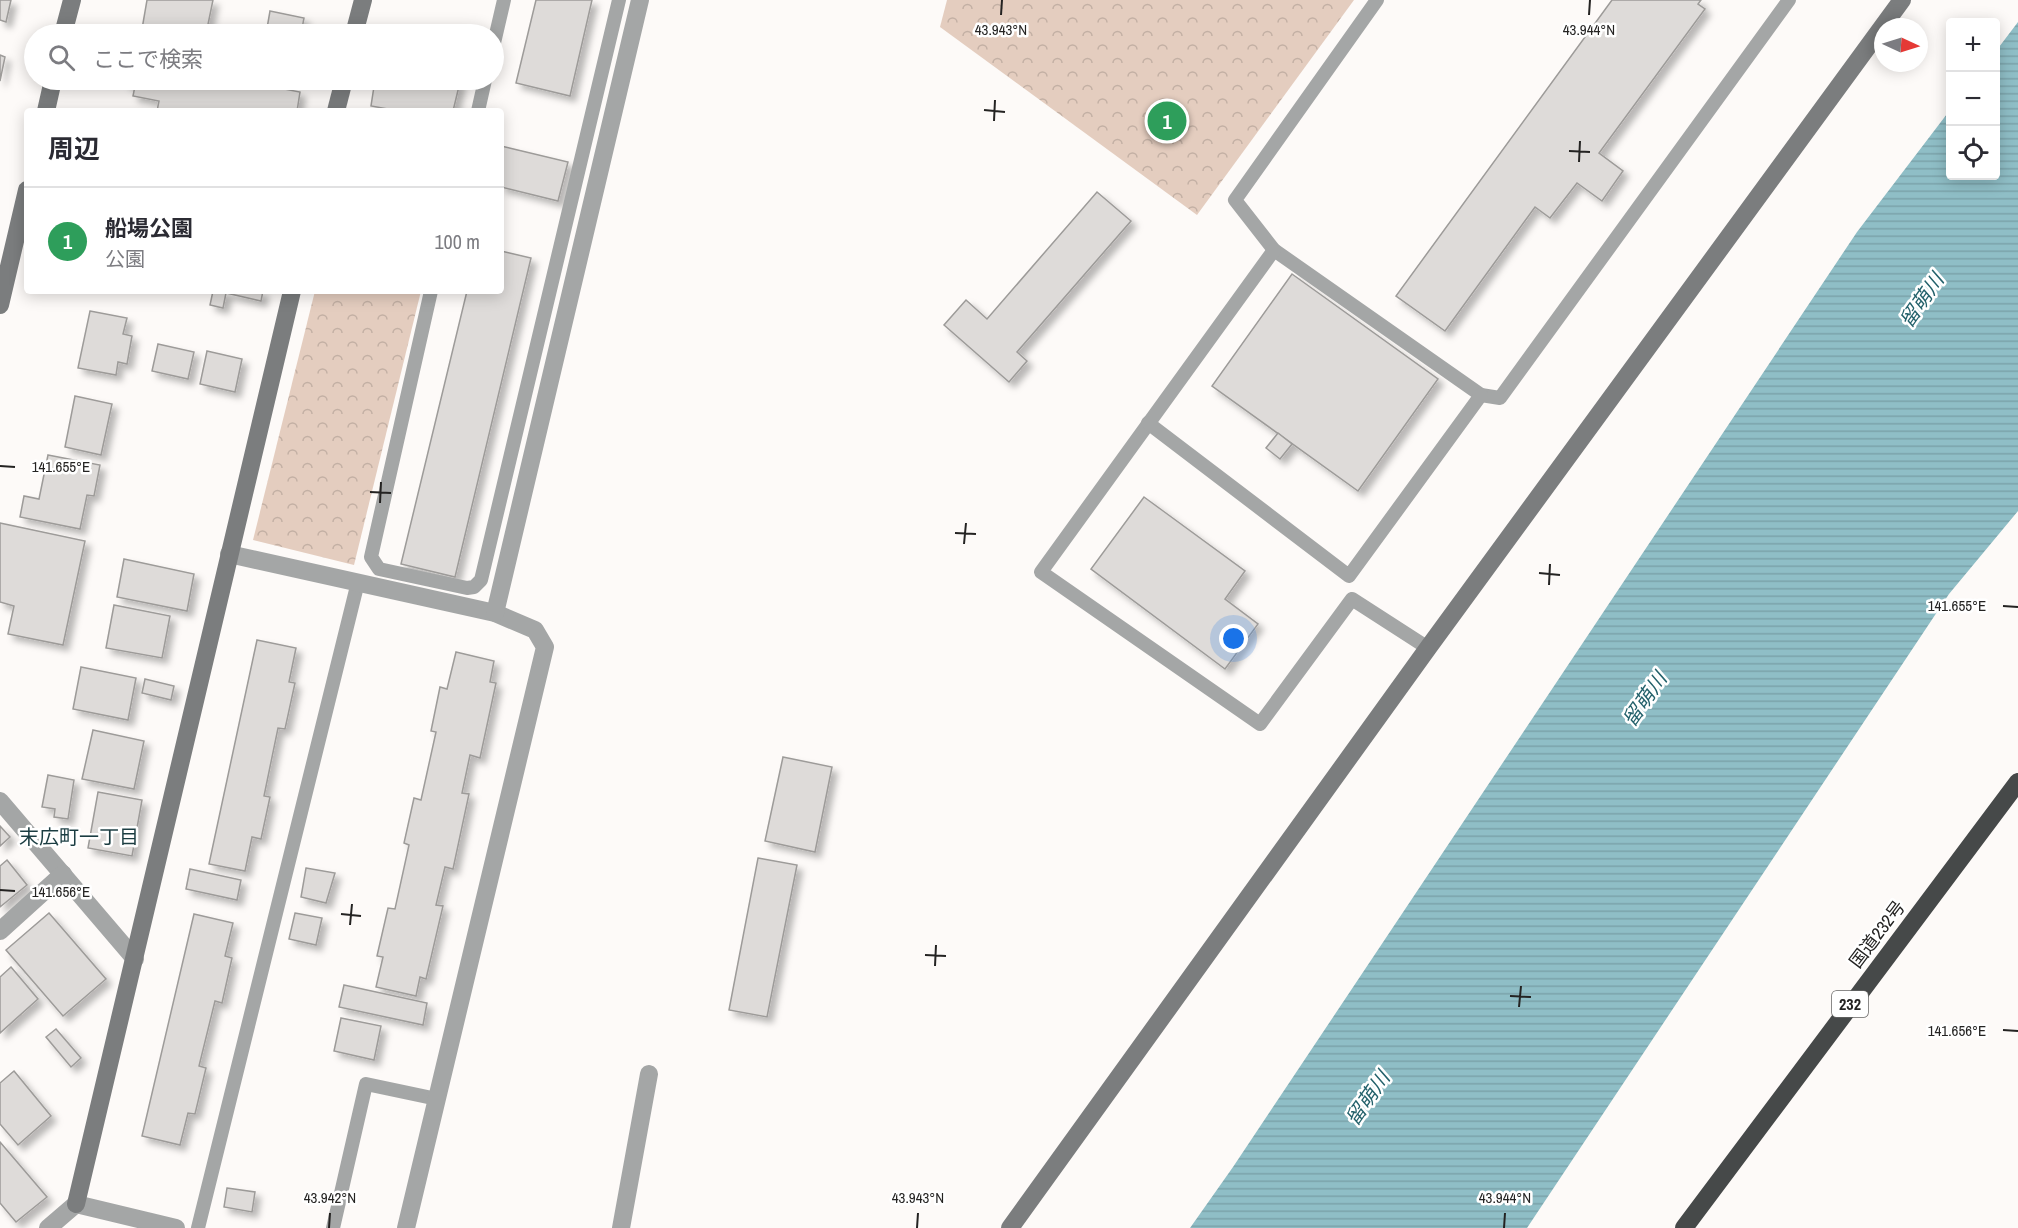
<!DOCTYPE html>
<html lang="ja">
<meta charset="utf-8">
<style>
:root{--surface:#fff;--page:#f2f2f3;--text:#2b2b33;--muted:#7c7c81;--line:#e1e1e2;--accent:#3e848f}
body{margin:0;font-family:"Archivo Narrow","Noto Sans JP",sans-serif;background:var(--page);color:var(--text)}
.controls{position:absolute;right:18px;top:18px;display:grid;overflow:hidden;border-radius:6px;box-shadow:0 3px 15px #0003}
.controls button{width:54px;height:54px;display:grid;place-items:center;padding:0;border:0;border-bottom:2px solid var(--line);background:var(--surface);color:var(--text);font:30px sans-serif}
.compass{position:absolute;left:1874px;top:18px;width:54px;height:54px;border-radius:50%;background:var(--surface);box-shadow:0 3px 15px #0003;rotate:94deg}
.you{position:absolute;left:1234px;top:639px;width:21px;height:21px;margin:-15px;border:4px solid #fff;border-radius:50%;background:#1a73e8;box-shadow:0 0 0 9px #1a73e833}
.badge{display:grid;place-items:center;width:39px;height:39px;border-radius:50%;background:var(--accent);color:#fff;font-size:20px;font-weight:700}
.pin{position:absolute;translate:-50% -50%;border:3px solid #fff;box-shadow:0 2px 6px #0006}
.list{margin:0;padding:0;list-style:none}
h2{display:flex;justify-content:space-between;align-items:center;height:78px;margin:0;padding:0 24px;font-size:26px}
h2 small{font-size:20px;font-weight:400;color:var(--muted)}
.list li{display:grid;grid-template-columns:39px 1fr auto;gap:18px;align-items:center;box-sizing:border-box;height:108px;padding:0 24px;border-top:2px solid var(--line)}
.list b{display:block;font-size:22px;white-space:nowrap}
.list p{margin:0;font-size:20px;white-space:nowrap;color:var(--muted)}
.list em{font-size:20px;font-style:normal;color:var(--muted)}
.icon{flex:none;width:33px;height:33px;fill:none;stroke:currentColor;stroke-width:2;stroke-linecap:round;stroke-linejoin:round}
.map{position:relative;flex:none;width:2018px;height:1228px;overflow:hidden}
.search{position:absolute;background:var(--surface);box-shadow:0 3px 15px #0003;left:24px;top:24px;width:480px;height:66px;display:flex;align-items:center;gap:15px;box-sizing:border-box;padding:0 21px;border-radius:33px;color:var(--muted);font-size:22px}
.panel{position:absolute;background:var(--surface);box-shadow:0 3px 15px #0003;left:24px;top:108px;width:480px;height:186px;border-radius:6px}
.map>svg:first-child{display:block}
</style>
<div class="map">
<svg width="2018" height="1228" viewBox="0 0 2018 1228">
<defs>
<pattern id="forest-crowns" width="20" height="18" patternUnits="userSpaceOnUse" patternTransform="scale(1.5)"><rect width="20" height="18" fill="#e4cdbf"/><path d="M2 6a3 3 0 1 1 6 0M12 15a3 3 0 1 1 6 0" fill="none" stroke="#c3b0a4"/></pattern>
<pattern id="water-rules" width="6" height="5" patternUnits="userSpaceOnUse" patternTransform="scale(1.5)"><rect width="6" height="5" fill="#8fbec6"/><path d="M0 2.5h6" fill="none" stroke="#7ba3aa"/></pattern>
<filter id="shadow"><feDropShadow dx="5.5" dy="5.5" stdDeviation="3" flood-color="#0004"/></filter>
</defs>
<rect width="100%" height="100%" fill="#fdfaf8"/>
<!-- forest -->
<g fill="url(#forest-crowns)">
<path d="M 947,0 L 1354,0 L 1197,215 L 940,27 Z"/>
<path d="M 315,291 L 421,291 L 354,565 L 253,540 Z"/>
</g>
<!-- water -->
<path fill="url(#water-rules)" d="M 2018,22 L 2018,511 L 1949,594 L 1527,1228 L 1190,1228 L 1233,1167 L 1857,232 L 1950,110 L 1950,176 L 1996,176 L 1996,51 Z"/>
<!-- building -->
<g fill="#dedbd9" stroke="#9d9b99" stroke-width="1.5" filter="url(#shadow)">
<path d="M 0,0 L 11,0 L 6,22 L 0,20 Z"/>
<path d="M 147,0 L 213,0 L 206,34 L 169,34 L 142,29 Z"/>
<path d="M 536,0 L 592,0 L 570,96 L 516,83 Z"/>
<path d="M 1612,0 L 1701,0 L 1698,4 L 1705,9 L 1599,153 L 1623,171 L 1602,201 L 1577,183 L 1550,218 L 1535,207 L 1445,331 L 1396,296 Z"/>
<path d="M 270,11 L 304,18 L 301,34 L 266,34 Z"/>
<path d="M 412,26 L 450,34 L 410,34 Z"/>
<path d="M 0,55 L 5,57 L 0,81 Z"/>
<path d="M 126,80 L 238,80 L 300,92 L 297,111 L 157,111 L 159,101 L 133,96 L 135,86 L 125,83 Z"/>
<path d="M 375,80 L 449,80 L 460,82 L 453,111 L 399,111 L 371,106 Z"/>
<path d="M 501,146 L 568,162 L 558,201 L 501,187 Z"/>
<path d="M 1097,192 L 1131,221 L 1017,352 L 1027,361 L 1009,382 L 944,325 L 966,300 L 987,319 Z"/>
<path d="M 501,251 L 531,258 L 455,577 L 401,564 L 467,291 L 501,291 Z"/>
<path d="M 1292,274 L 1438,379 L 1358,491 L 1212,386 Z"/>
<path d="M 213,291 L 263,291 L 261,301 L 226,293 L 223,308 L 210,305 Z"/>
<path d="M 90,311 L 127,318 L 123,334 L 132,336 L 127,364 L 118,362 L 116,375 L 78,368 Z"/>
<path d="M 158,344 L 194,352 L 188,379 L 152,371 Z"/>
<path d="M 207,351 L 242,359 L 235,392 L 200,384 Z"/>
<path d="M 75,396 L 112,404 L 101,455 L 65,447 Z"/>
<path d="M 1278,433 L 1292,444 L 1280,459 L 1266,448 Z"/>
<path d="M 48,455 L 100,465 L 94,496 L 87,495 L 80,529 L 20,517 L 24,496 L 39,499 Z"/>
<path d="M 1144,497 L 1245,571 L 1225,599 L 1258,624 L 1225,669 L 1091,569 Z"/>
<path d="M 0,523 L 85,541 L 63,645 L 8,634 L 14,606 L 0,602 Z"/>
<path d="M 124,559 L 194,574 L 187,611 L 117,597 Z"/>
<path d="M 114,605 L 170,616 L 162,658 L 106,648 Z"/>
<path d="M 257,640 L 296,648 L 289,682 L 295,683 L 285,729 L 278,728 L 264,796 L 270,797 L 261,839 L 252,837 L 245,871 L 209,864 Z"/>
<path d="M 456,652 L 494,661 L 490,682 L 496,683 L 480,758 L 470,755 L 462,793 L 469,794 L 453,869 L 445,867 L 436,905 L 443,906 L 426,979 L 420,977 L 416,996 L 376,987 L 383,957 L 377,956 L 388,908 L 395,909 L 409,845 L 404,843 L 414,798 L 421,800 L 436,732 L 431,731 L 440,687 L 447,689 Z"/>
<path d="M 81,667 L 136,678 L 128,720 L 73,709 Z"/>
<path d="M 145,679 L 174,686 L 171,700 L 142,693 Z"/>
<path d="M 93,730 L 144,741 L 134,789 L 82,779 Z"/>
<path d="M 783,757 L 832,767 L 815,852 L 765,841 Z"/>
<path d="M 48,775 L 74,780 L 68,819 L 54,817 L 55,809 L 42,807 Z"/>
<path d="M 98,792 L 142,800 L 132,856 L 88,848 Z"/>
<path d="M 0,826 L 10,837 L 0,846 Z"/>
<path d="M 758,858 L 797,865 L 767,1017 L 729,1010 Z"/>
<path d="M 7,860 L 27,885 L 0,907 L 0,866 Z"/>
<path d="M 306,868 L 335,873 L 326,903 L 301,897 Z"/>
<path d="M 190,869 L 241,880 L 237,900 L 186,889 Z"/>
<path d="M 49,913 L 106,979 L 63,1016 L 6,950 Z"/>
<path d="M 295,913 L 322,918 L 316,945 L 289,939 Z"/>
<path d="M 194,914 L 233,923 L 225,956 L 232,958 L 222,1003 L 215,1001 L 199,1066 L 206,1068 L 195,1114 L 188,1113 L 180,1145 L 142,1136 Z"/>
<path d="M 11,967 L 38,999 L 0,1033 L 0,977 Z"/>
<path d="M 344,985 L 427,1003 L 423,1025 L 339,1007 Z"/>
<path d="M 341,1018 L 381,1026 L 374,1060 L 334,1051 Z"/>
<path d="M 56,1029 L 81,1058 L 71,1067 L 46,1037 Z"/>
<path d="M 14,1071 L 51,1116 L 18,1145 L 0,1124 L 0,1083 Z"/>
<path d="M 0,1142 L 47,1197 L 16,1222 L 0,1203 Z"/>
<path d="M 227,1188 L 255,1192 L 252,1212 L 224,1207 Z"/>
</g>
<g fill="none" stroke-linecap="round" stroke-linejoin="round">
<!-- lane -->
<g stroke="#a4a6a6" stroke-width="14">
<path d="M 1377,0 L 1235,200 L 1274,250 L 1481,395 L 1500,398 L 1789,0"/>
<path d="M 494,43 L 504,0"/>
<path d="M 478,111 L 485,80"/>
<path d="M 1274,250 L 1041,572 L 1260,724 L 1352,599 L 1428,648"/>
<path d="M 431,291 L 371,557 L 379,569 L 467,588 L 474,587 L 481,580 L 619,0"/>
<path d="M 1148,423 L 1349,576 L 1481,395"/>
<path d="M 198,1228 L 358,582"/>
<path d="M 333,1228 L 366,1084 L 437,1099"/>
</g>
<!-- street -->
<g stroke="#a4a6a6" stroke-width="18">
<path d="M 229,554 L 495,613 L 535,630 L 545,647 L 406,1228"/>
<path d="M 495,613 L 640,0"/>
<path d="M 0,801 L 135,959"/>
<path d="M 0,931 L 63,874"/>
<path d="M 48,1228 L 76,1204 L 176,1228"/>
<path d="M 621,1228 L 649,1074"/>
</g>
<!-- secondary -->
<g stroke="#7b7d7e" stroke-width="18">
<path d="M 63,34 L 72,0"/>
<path d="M 354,34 L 363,0"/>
<path d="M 46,111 L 53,80"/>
<path d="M 336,111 L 344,80"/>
<path d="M 0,305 L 27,190"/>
<path d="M 76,1204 L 292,291"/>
<path d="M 1010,1228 L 1428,648 L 1902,0"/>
</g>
<!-- highway -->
<path stroke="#464949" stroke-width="18" d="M 1684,1228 L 2018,782"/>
</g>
<!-- ticks -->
<path fill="none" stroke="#242322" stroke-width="2" d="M 1001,15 L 1002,0M 1589,15 L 1590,0M 984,110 L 1005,112M 994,121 L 995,100M 1569,151 L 1590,152M 1579,162 L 1580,141M 0,466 L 15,467M 370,492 L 391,493M 380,503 L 381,482M 955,533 L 976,534M 964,544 L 966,523M 1539,573 L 1560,575M 1549,585 L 1550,564M 2003,606 L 2018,607M 0,890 L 15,891M 341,914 L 361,916M 350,925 L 352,904M 925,955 L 946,956M 935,966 L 936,945M 1510,996 L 1531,997M 1519,1007 L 1521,986M 2003,1030 L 2018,1031M 329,1228 L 330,1213M 917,1228 L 918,1213M 1504,1228 L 1505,1213"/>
<g text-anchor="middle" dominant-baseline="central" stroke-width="5" stroke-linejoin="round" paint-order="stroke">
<!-- shield labels -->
<rect fill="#fff" stroke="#666564" stroke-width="1.5" x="1832" y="991" width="36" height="26" rx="4.5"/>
<g font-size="16" font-weight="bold" fill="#242322">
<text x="1850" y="1004">232</text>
</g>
<!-- street labels -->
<g font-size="18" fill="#242322" stroke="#fff">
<text transform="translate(1877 934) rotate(-53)">国道232号</text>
</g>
<!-- water labels -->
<g font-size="20" font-style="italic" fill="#23616b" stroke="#fff">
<text transform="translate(1921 300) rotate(-55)">留萌川</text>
<text transform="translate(1644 699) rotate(-55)">留萌川</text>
<text transform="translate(1367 1098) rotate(-55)">留萌川</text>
</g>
<!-- neighbourhood labels -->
<g font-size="20" fill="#1b3d42" stroke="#fff">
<text x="79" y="836">末広町一丁目</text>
</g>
</g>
<g font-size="15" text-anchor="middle" fill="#242322" stroke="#fff" stroke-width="5" stroke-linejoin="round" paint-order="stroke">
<text x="1001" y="35">43.943°N</text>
<text x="1589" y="35">43.944°N</text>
<text x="61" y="472">141.655°E</text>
<text x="1957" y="611">141.655°E</text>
<text x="61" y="897">141.656°E</text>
<text x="1957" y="1036">141.656°E</text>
<text x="330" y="1203">43.942°N</text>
<text x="918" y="1203">43.943°N</text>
<text x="1505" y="1203">43.944°N</text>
</g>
</svg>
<div class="controls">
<button>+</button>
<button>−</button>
<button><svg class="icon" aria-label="locate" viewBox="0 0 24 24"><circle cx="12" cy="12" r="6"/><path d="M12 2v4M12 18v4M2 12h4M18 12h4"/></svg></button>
</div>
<svg class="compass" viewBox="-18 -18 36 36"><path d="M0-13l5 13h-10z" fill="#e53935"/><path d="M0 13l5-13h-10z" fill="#7c7c81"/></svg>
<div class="you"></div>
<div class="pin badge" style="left:1167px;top:121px;background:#2e9e5b">1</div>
<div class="search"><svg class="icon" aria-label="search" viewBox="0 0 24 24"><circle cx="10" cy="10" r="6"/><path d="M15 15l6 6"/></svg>ここで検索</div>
<section class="panel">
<h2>周辺<small></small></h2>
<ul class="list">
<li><span class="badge" style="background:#2e9e5b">1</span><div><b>船場公園</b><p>公園</p></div><em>100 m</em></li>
</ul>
</section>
</div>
